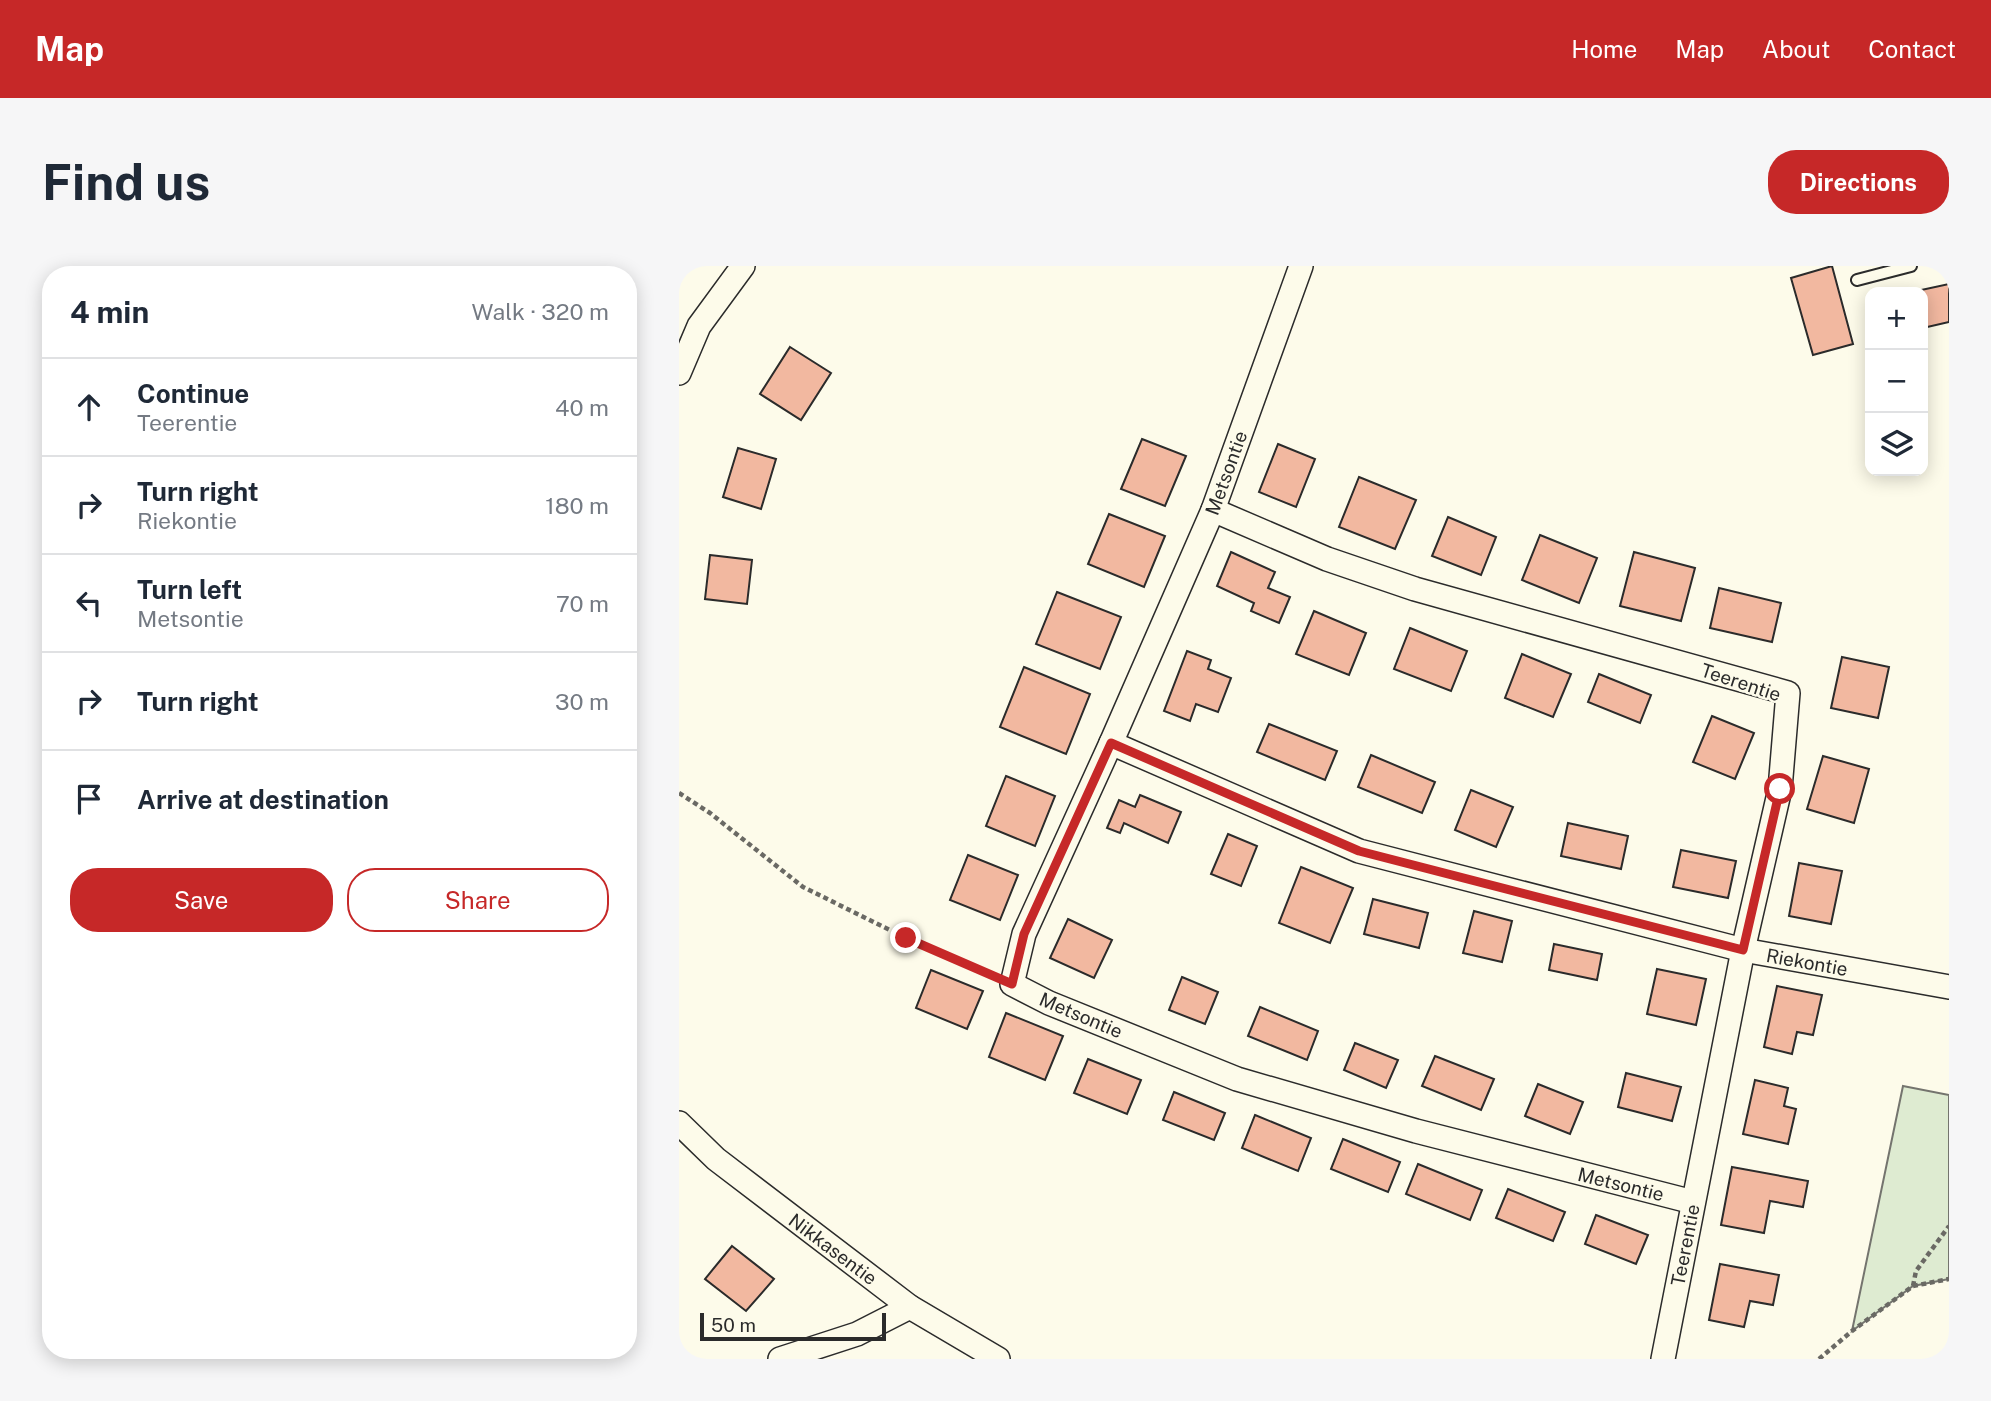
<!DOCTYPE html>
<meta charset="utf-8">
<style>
:root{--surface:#fff;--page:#f6f6f7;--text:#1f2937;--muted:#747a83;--line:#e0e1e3;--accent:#c62828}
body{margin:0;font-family:"Public Sans",sans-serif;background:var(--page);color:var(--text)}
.controls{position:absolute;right:21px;top:21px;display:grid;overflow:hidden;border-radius:14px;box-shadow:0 4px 18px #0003}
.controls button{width:63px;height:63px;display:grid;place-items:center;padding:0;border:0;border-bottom:2px solid var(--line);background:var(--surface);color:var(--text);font:35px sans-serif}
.scale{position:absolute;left:21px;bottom:18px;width:186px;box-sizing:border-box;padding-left:7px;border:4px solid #2b2b2b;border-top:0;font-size:19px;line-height:24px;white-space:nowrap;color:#2b2b2b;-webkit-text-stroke:5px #fdfbea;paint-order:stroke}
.stop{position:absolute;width:21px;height:21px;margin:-16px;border:5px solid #c62828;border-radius:50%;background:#fff}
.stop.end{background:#c62828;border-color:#fff;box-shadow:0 2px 7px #0008}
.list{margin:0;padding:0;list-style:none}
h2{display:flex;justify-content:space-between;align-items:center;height:91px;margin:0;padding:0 28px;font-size:30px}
h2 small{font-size:23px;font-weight:400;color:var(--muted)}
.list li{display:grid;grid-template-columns:46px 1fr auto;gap:21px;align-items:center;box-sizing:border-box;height:98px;padding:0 28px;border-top:2px solid var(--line)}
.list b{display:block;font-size:26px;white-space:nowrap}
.list p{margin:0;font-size:23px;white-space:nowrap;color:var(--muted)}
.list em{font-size:23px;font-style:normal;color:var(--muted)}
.actions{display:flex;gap:14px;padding:21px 28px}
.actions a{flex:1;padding:16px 0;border:2px solid var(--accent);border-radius:28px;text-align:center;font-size:24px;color:var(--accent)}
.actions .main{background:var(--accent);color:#fff}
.icon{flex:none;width:38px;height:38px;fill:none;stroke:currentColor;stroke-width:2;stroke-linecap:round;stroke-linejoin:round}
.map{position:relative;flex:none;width:1270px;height:1093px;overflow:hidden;border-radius:28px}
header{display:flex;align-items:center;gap:42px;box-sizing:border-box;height:98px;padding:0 35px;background:var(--accent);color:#fff}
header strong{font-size:33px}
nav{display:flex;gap:38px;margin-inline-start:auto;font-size:24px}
.intro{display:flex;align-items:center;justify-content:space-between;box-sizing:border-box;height:168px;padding:0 42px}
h1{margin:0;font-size:49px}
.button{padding:18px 32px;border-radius:28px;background:var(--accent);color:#fff;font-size:24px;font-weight:700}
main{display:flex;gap:42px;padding:0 42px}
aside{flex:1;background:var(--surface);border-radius:28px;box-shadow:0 4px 18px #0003}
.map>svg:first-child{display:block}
</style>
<header>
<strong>Map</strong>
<nav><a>Home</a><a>Map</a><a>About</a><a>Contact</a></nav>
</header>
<div class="intro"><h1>Find us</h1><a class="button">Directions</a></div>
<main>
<aside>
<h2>4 min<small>Walk · 320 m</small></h2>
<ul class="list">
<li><svg class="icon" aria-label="ahead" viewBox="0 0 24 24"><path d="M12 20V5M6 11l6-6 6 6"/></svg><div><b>Continue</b><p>Teerentie</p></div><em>40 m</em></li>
<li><svg class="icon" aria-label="right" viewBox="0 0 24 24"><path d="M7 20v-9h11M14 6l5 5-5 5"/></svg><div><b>Turn right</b><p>Riekontie</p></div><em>180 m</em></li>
<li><svg class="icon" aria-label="left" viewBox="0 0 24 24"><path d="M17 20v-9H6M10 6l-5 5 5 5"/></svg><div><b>Turn left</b><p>Metsontie</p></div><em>70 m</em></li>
<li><svg class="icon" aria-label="right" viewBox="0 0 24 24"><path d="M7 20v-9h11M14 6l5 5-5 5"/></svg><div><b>Turn right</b></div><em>30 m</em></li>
<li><svg class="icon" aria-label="arrive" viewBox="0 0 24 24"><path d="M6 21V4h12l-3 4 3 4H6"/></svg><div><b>Arrive at destination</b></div></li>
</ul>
<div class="actions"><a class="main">Save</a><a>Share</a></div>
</aside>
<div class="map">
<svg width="1270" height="1093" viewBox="0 0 1270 1093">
<rect width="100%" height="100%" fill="#fdfbea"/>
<!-- green -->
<path fill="#deebd1" stroke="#74746e" stroke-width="2" d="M 1224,820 L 1270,829 L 1270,1013 L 1234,1020 L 1173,1065 Z"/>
<!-- building -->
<g fill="#f2b8a0" stroke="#2b2b2b" stroke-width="2">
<path d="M 1153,0 L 1174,78 L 1134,89 L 1112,12 Z"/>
<path d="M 1270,18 L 1270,56 L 1244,62 L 1244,26 L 1233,26 Z"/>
<path d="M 111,81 L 152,107 L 122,154 L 81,128 Z"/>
<path d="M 463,173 L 507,190 L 486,240 L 442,223 Z"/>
<path d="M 599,178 L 636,193 L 617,241 L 580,226 Z"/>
<path d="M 59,182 L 97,193 L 82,243 L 44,231 Z"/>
<path d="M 680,211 L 737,234 L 716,283 L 660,261 Z"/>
<path d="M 430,248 L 486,270 L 465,321 L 409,298 Z"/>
<path d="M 769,251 L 817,271 L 802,309 L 753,290 Z"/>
<path d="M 861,269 L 918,292 L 900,337 L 843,314 Z"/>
<path d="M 552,286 L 596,306 L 589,322 L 611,331 L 600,357 L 572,345 L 575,337 L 538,320 Z"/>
<path d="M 955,286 L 1016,302 L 1002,355 L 941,340 Z"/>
<path d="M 31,289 L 73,294 L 68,338 L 26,333 Z"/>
<path d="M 1040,322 L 1102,337 L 1093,376 L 1031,362 Z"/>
<path d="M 378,326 L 442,351 L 421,403 L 357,378 Z"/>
<path d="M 635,345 L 687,367 L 670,409 L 617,388 Z"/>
<path d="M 731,362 L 788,385 L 772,425 L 715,403 Z"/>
<path d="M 508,385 L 532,394 L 529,403 L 552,412 L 539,446 L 517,438 L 511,455 L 485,445 Z"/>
<path d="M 843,388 L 892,408 L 874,451 L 826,432 Z"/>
<path d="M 1163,391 L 1210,401 L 1199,452 L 1152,442 Z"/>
<path d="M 345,401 L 411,428 L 387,488 L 321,461 Z"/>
<path d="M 920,408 L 972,429 L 961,457 L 909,436 Z"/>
<path d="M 1033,450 L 1075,467 L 1056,513 L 1014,496 Z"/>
<path d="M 590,458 L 658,485 L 646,514 L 578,486 Z"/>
<path d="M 692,489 L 756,516 L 743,547 L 679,521 Z"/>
<path d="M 1144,490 L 1190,503 L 1175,557 L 1128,543 Z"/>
<path d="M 327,510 L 376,530 L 356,580 L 307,560 Z"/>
<path d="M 792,524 L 834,541 L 817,581 L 776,564 Z"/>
<path d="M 461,529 L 502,546 L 489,577 L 445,557 L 441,567 L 428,562 L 440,534 L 456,541 Z"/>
<path d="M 889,557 L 949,570 L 942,603 L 882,590 Z"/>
<path d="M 549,568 L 578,580 L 562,620 L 532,608 Z"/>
<path d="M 1002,584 L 1057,595 L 1049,632 L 994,621 Z"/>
<path d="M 289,589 L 339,609 L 321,654 L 271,634 Z"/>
<path d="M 1120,597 L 1163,605 L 1152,658 L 1110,650 Z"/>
<path d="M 622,601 L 674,622 L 651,677 L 600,657 Z"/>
<path d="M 694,633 L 749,647 L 740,682 L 685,668 Z"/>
<path d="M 795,645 L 833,655 L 823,696 L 784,687 Z"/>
<path d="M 389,653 L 433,674 L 415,712 L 371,692 Z"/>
<path d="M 875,678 L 923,688 L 918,714 L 870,704 Z"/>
<path d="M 978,703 L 1027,713 L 1017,759 L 968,748 Z"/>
<path d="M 252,704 L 304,725 L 288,763 L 237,742 Z"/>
<path d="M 503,711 L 539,726 L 526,758 L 490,744 Z"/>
<path d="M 1098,720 L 1143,729 L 1134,769 L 1118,766 L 1113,788 L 1085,781 Z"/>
<path d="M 581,741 L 639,765 L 628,794 L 569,770 Z"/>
<path d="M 327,747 L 384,770 L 366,814 L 310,791 Z"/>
<path d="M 676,777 L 719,794 L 707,822 L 665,804 Z"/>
<path d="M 756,790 L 815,813 L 802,844 L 743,820 Z"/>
<path d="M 409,793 L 462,814 L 448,848 L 395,827 Z"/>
<path d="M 947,807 L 1002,821 L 993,855 L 939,841 Z"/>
<path d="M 1076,814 L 1109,822 L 1105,840 L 1117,843 L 1109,878 L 1064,868 Z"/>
<path d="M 859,818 L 904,836 L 891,868 L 846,850 Z"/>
<path d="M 495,826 L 546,847 L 535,874 L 484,854 Z"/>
<path d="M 576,849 L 632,872 L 619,905 L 563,882 Z"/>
<path d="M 664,873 L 721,896 L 709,926 L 652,903 Z"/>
<path d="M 739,898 L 803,924 L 791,954 L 727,928 Z"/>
<path d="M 1053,901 L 1129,915 L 1124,941 L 1091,935 L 1085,967 L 1042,959 Z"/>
<path d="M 829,923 L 886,946 L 874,975 L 817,952 Z"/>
<path d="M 917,949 L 969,969 L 957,998 L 906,978 Z"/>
<path d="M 53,980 L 95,1013 L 67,1045 L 26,1013 Z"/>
<path d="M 1041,998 L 1100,1009 L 1094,1039 L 1071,1035 L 1065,1061 L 1030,1054 Z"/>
</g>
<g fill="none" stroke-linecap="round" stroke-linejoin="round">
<defs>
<path id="service" d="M 1178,14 L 1232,0"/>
<g id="minor">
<path d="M 622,0 L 534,244 L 432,477 L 345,668 L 333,718 L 370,737 L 558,813 L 737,865 L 1014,936"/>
<path d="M 0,107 L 20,60 L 64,0"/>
<path d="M 534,244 L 648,293 L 736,323 L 1109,427 L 1101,523 L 1064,684 L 984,1093"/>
<path d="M 432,477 L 680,585 L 1064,684 L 1270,721"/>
<path d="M 0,857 L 37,893 L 231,1041 L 319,1093"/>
<path d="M 101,1093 L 178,1068 L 231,1041"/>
</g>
</defs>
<!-- service casing -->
<use href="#service" stroke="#2b2b2b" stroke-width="14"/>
<!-- minor casing -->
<use href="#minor" stroke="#2b2b2b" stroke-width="26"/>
<!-- path -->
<g stroke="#6a6964" stroke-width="4.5" stroke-dasharray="5 3.5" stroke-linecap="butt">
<path d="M 0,527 L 31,547 L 124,621 L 227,672 L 313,709"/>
<path d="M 1234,1020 L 1237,1005 L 1270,960"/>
<path d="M 1140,1093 L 1173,1065 L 1234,1020 L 1270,1013"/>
</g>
<!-- service -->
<use href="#service" stroke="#fdfbea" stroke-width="10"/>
<!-- minor -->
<use href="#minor" stroke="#fdfbea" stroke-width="23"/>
</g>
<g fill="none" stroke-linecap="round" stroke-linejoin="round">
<!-- route -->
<path stroke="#c62828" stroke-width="9" d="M 227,672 L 333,718 L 345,668 L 432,477 L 680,585 L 1064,684 L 1101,523"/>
</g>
<g text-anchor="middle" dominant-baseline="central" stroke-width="5" stroke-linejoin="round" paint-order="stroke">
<!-- street labels -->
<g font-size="19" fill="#2b2b2b" stroke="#fdfbea">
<text transform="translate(547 207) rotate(-70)">Metsontie</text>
<text transform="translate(1062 416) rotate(18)">Teerentie</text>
<text transform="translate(1128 696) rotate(10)">Riekontie</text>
<text transform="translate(402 749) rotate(23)">Metsontie</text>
<text transform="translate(942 918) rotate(14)">Metsontie</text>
<text transform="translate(1006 979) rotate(-79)">Teerentie</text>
<text transform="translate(154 983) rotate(37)">Nikkasentie</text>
</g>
</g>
</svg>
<div class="controls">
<button>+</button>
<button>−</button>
<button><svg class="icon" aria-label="layers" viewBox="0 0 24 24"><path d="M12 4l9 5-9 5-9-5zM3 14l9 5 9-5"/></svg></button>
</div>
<div class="scale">50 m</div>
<div class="stop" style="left:1101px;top:523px"></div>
<div class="stop end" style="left:227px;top:672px"></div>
</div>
</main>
